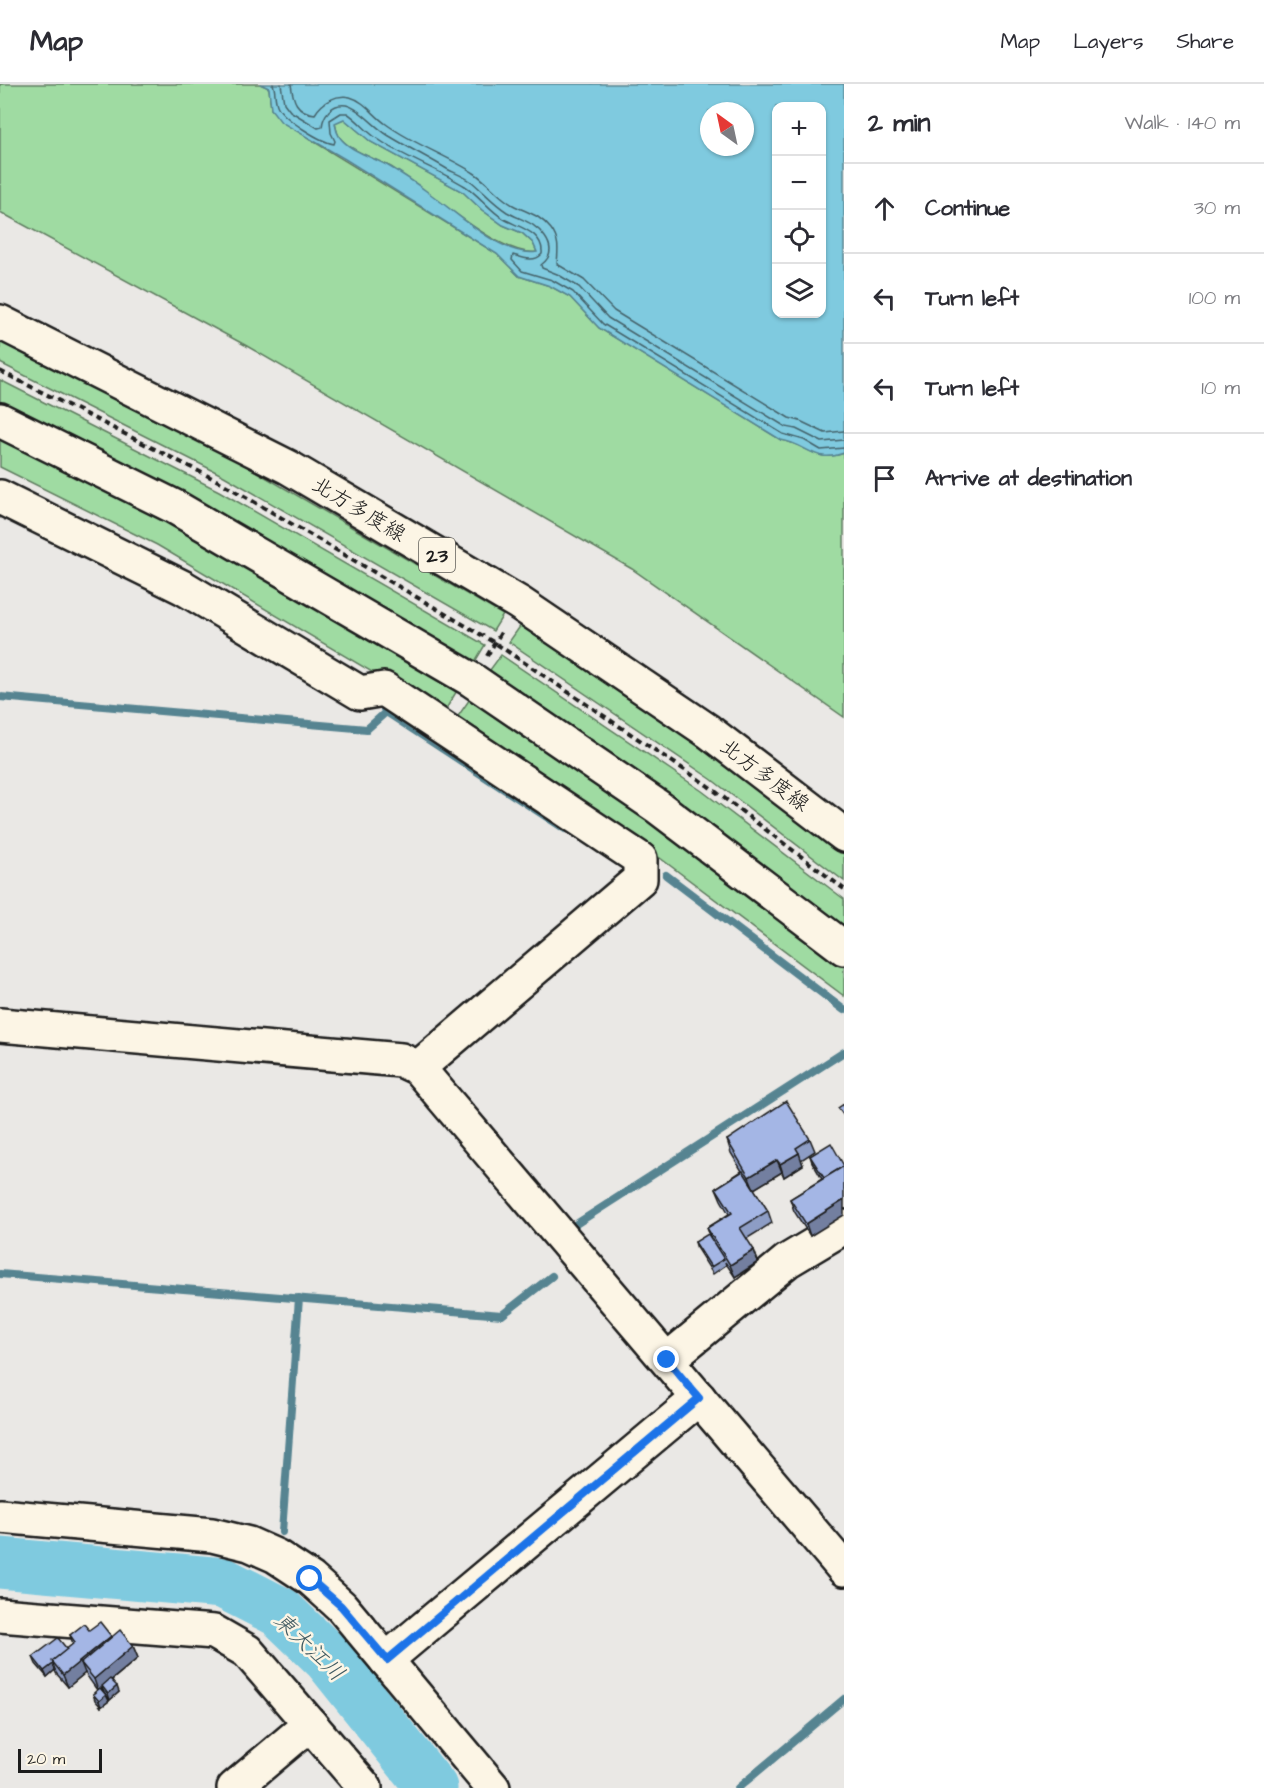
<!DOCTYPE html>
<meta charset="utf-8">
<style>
:root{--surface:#fff;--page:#f2f2f3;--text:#2b2b33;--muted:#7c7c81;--line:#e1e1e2}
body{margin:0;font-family:"Architects Daughter","Klee One",sans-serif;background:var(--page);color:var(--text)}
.controls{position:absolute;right:18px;top:18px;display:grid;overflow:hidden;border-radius:12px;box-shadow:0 2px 4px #0004}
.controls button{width:54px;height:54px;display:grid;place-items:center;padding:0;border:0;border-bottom:2px solid var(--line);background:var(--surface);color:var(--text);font:30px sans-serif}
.compass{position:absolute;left:700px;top:18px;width:54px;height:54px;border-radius:50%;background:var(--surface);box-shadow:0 2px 4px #0004;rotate:327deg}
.scale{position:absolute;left:18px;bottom:15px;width:84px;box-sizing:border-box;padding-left:6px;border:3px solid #1c1c1c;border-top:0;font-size:16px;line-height:21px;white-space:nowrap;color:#1c1c1c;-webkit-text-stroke:4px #fcf5e5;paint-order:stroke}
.stop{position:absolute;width:18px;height:18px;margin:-14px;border:4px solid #1a73e8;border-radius:50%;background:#fff}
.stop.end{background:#1a73e8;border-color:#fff;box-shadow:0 2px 6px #0008}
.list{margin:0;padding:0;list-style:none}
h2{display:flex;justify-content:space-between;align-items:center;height:78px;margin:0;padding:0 24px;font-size:26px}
h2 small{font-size:20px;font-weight:400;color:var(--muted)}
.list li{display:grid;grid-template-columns:39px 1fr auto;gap:18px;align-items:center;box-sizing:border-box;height:90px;padding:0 24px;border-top:2px solid var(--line)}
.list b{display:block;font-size:22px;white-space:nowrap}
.list em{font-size:20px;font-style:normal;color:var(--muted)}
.icon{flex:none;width:33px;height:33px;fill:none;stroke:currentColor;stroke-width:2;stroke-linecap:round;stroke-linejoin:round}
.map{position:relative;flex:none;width:844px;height:1704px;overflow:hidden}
header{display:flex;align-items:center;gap:36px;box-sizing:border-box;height:84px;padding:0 30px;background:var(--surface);border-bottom:2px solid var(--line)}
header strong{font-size:28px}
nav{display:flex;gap:33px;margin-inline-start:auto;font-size:21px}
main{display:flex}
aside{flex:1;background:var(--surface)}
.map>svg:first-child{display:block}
.green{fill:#9fdba2;stroke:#5e7c5f;stroke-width:1.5}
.water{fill:#7fcadf;stroke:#578491;stroke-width:1.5;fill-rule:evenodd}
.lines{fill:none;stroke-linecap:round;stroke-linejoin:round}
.shore{stroke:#44626a;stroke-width:1.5}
.stream{stroke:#578491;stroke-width:8}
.river{stroke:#7fcadf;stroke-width:51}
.minor-casing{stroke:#1c1c1c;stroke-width:38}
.major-casing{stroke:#1c1c1c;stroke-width:38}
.path{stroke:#1c1c1c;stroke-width:4;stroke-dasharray:6 4.5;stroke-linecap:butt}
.minor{stroke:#fcf5e5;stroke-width:33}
.major{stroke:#fcf5e5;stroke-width:33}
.wall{fill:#8d9dc5;stroke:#1c1c1c;stroke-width:1.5}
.shaded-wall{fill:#737fa0;stroke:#1c1c1c;stroke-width:1.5}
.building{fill:#a4b6e5;stroke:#1c1c1c;stroke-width:1.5}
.route{stroke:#1a73e8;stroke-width:8}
.labels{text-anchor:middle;stroke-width:5;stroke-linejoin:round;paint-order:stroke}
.shield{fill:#fcf5e5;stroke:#5f5d58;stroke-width:1.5}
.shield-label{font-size:20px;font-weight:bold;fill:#1c1c1c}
.street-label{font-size:21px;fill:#1c1c1c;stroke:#fcf5e5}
.water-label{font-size:22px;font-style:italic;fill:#3f5960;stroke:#fcf5e5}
</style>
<header>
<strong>Map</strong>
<nav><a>Map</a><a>Layers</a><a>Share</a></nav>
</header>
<main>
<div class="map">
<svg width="844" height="1704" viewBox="0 0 844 1704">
<rect width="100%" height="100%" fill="#eae8e5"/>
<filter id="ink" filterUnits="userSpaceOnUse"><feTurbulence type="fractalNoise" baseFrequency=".0167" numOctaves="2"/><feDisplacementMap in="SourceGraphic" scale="12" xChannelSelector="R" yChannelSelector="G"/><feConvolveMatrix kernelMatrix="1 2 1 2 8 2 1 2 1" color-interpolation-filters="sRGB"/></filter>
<g filter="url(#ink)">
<g class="green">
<path d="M0,0H260L269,4L271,25L311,56L497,170L519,192L550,202L570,213L599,244L781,356C807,360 816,380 844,369V633L632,485L245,261L0,128Z"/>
<path d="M344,35L371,58L463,108L482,126L503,141L522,149L533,159L537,168C499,174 425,102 389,82C374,74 353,68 341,55C337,51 336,45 335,38Z"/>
<path d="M0,257L229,372L503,531L493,547L224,392L0,279Z"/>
<path d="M0,296L219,407L485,561L470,586L0,326Z"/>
<path d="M0,346L171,432L461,600L443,630L157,461L0,383Z"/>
<path d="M521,541L717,674L844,770V797L711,695L509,558Z"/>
<path d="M501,571L702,707L844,815V853L484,594Z"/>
<path d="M474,609L844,875V912L628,750L454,638Z"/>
</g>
<path class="water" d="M260,0H844V369C815,380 807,360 781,356L599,244L570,213L550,202L519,192L497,170L345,75L281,38L271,25L269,4ZM776,22H822V230H776ZM709,27H745V63H709ZM344,35L371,58L463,108L482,126L503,141L522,149L533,159L537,168C503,174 456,128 429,109C417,100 404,91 390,83C375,74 354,69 342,56C337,51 336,45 335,39Z"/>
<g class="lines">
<g class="shore">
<path d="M273,0C276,7 274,16 278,23C284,35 321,58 334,60L335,57L331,49L330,36L341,29H347C358,36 365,46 375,53C402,73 436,84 465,102C479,111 489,126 504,135C518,143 544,148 542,170C534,179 523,174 513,171L512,176L522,187L552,196L573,208L603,240L783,350L804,356L821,366L844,364"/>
<path d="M281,0L284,19L290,27L318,44L322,43C323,31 332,19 346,21C360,24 377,46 391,53C409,64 429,74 447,85C455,89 465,93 472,98C484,108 493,119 507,128C521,136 535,138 545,153C552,163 552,173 541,181L542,184L557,190L579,203L608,234L786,343L796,345L822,358L844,356"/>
<path d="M291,0C293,16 296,28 315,30C322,18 336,10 350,13C365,17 374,32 386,40C413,60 446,71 474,89C488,98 498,113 513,121C528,129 539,130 551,145C560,157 558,167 557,180L584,196L614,227L789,334L800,337L825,349L844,347"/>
</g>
<g class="stream">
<path d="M0,613L367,645L386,628"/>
<path d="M384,625L386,628L565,745"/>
<path d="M666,791L844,926"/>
<path d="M573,1142L844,968"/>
<path d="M0,1190L502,1231L552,1192"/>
<path d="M282,1448L299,1214"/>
<path d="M738,1704L844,1615"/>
</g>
<path class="river" d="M0,1479L223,1499L280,1528L328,1574L432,1704"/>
<g class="minor-casing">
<g id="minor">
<path d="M0,336L175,423L472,596L658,723L844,864"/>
<path d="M0,413L184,504L360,609L384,605L640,775V795L418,984"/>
<path d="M0,941L401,976L418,984L844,1485"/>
<path d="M667,1276L787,1177L844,1143"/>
<path d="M0,1432L212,1451L249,1460L276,1472L311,1495L341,1522L493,1704"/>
<path d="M0,1531L214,1548L247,1567L310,1640L234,1704"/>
<path d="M386,1576L699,1314"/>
<path d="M310,1640L365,1704"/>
</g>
</g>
<g class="major-casing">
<path id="major" d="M0,238L288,383L519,519L708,647L844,751"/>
</g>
<g class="path">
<path d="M0,287L222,399L495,559L707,701L844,805"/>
<path d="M487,572L503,545"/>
</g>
<use href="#minor" class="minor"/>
<use href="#major" class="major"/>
</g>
<g class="wall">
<path d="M810,1055L815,1067L801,1076L803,1081L784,1093L782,1088L754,1105L768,1127L772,1139L746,1155L754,1166L758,1178L735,1193L725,1178L726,1181L713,1190L697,1165L695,1158L711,1155L707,1144L729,1130L721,1116L716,1104L742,1087L731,1069L727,1056Z"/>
<path d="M810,1072L844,1081L810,1152L794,1127L790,1115L822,1095L812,1078Z"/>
<path d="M89,1546L111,1552L112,1553L133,1562L138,1574L112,1596L119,1608L110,1616L104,1608L102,1604L101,1605L106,1611L109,1617L101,1623L95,1616L93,1610L97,1606L85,1589L68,1603L56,1589L55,1586L47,1593L36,1580L33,1573L67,1565L73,1560L70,1551Z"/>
</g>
<g class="shaded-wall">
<path d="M799,1069L803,1081L784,1093L780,1080Z"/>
<path d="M777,1076L782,1088L754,1105L749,1093Z"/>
<path d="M844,1116V1131L810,1152L806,1140Z"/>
<path d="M754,1166L758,1178L735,1193L730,1181Z"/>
<path d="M111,1552L115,1564L81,1579L85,1589L68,1603L63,1591Z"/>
<path d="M133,1562L138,1574L98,1607L94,1595Z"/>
<path d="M53,1580L55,1586L47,1593L44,1587Z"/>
<path d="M117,1602L119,1608L110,1616L108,1610Z"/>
<path d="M106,1611L109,1617L101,1623L99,1617Z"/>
</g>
<g class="building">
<path d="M786,1017L810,1055L796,1064L799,1069L780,1080L777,1076L749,1093L727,1056Z"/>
<path d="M844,1020V1032L838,1024Z"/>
<path d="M831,1059L844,1082L824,1094L810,1072Z"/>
<path d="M844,1082V1116L806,1140L790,1115Z"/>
<path d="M743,1087L768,1127L740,1144L754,1166L730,1181L707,1144L732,1129L716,1104Z"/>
<path d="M708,1150L724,1175L711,1183L695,1158Z"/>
<path d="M100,1538L111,1552L63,1591L52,1577L75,1558L70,1551L84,1540L89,1546Z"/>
<path d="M120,1546L133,1562L94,1595L81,1579Z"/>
<path d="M58,1554L67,1565L52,1577L53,1580L44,1587L33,1573Z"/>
<path d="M110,1595L117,1602L108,1610L102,1602Z"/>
<path d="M100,1604L106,1611L99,1617L93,1610Z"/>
</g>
</g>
<g class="lines" filter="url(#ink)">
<path class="route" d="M310,1495L341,1522L387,1576L699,1314L667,1276"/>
</g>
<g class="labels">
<rect class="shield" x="419" y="454" width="36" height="34" rx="4.5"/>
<g class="shield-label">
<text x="437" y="478">23</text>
</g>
<g class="street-label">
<text transform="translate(359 425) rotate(31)" y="7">北方多度線</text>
<text transform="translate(765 691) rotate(37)" y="7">北方多度線</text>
</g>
<g class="water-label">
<text transform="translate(310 1562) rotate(44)" y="8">東大江川</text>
</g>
</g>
</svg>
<div class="controls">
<button>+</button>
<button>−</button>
<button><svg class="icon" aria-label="locate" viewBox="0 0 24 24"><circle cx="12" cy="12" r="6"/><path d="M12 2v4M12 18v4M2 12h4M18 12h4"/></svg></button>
<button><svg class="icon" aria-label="layers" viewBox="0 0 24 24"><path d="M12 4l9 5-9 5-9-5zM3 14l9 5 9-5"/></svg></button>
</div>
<svg class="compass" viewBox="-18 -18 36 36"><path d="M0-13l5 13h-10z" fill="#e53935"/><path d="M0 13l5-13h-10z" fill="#7c7c81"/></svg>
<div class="scale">20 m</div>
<div class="stop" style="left:310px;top:1495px"></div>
<div class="stop end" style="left:667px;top:1276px"></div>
</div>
<aside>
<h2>2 min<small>Walk · 140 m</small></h2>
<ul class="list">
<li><svg class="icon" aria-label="ahead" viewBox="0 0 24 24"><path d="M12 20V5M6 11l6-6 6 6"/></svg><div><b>Continue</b></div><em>30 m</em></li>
<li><svg class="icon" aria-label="left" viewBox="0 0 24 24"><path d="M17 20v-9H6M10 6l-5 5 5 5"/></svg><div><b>Turn left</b></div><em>100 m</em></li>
<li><svg class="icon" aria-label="left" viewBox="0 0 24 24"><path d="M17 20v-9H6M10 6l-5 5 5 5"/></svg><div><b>Turn left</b></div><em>10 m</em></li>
<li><svg class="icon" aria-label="arrive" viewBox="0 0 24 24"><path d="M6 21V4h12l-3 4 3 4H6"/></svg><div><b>Arrive at destination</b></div></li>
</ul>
</aside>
</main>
